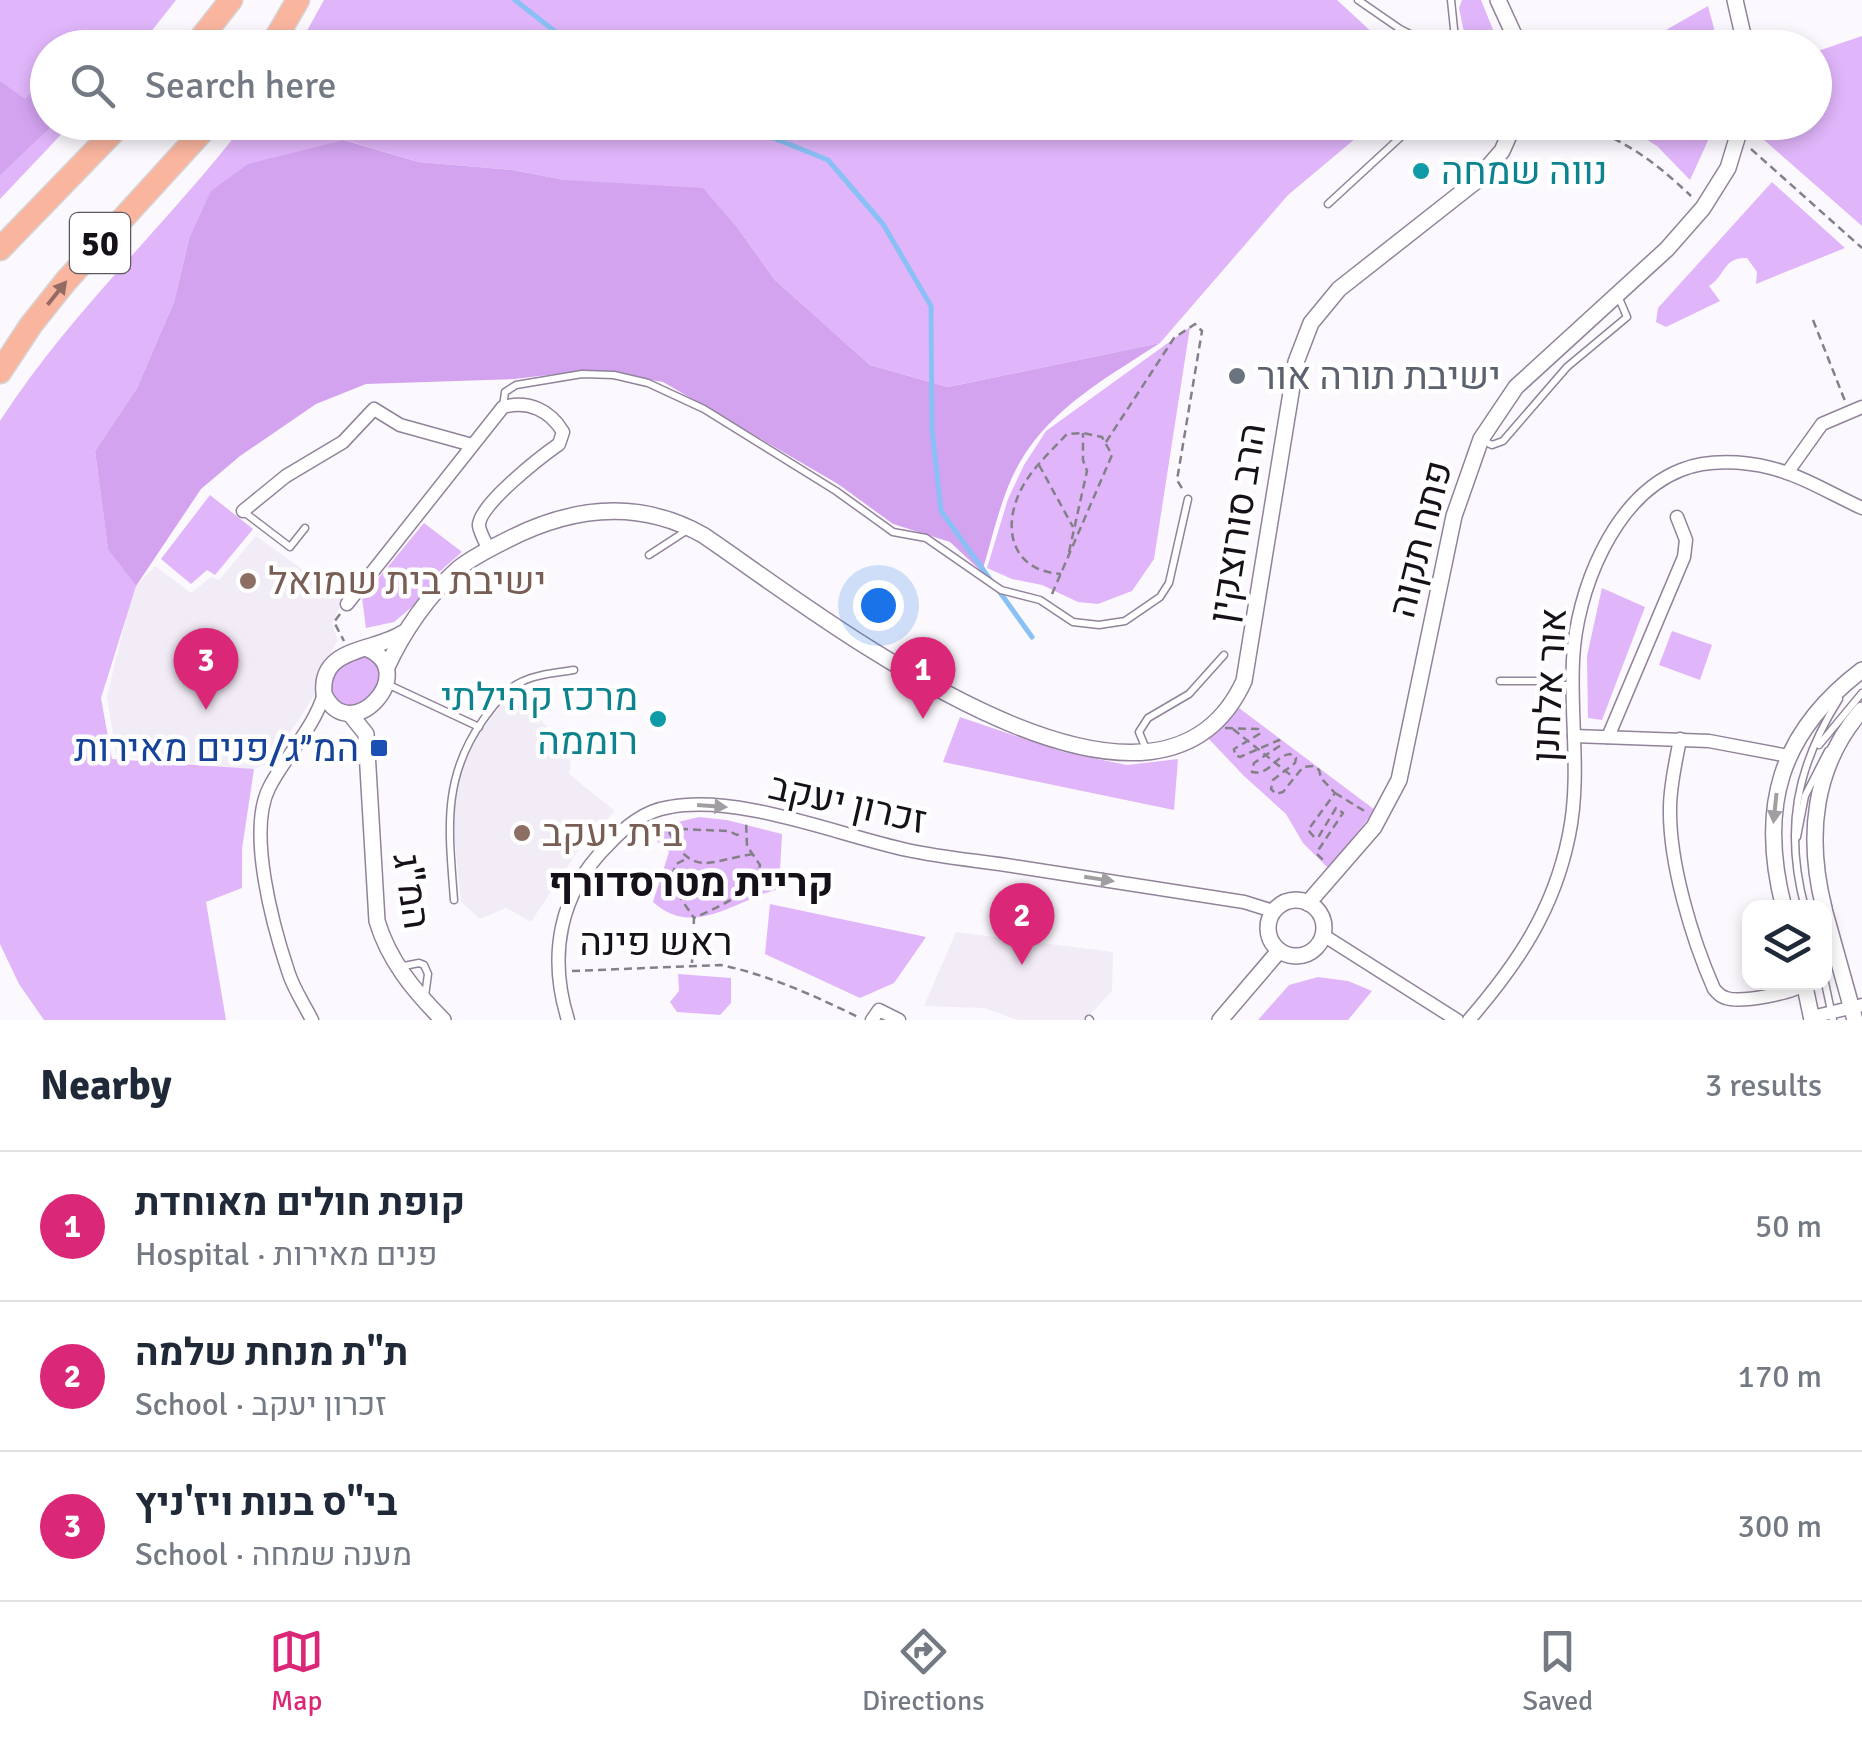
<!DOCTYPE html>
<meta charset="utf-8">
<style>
:root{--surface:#fff;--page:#f6f6f7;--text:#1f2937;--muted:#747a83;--line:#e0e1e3;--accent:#db2777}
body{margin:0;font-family:Signika,Heebo,sans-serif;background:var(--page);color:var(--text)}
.controls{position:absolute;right:30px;bottom:30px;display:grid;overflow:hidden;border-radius:20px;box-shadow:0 5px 15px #0003}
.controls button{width:90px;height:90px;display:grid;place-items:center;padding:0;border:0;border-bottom:2px solid var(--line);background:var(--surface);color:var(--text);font:50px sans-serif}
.you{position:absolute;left:878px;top:605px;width:35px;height:35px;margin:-25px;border:8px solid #fff;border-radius:50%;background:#1a73e8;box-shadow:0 0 0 15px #1a73e833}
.badge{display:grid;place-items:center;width:65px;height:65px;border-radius:50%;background:var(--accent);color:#fff;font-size:32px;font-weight:700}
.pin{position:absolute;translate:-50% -82px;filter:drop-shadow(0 2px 5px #0008)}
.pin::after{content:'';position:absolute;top:52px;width:35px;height:30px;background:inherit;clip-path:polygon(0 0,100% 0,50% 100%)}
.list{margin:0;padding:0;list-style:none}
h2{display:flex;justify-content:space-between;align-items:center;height:130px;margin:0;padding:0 40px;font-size:42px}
h2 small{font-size:32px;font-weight:400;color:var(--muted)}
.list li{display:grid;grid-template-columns:65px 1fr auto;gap:30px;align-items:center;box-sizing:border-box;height:150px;padding:0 40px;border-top:2px solid var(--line)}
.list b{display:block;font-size:38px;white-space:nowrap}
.list p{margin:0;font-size:32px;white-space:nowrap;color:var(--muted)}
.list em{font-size:32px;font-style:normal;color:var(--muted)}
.icon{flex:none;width:55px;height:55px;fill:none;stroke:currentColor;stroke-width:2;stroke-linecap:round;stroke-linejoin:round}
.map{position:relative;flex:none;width:1862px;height:1020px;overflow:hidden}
.search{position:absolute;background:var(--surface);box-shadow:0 5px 15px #0003;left:30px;right:30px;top:30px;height:110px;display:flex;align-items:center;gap:25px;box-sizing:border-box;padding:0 35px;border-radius:55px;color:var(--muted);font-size:38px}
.sheet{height:580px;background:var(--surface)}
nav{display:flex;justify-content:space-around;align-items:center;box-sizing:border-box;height:140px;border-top:2px solid var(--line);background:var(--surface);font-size:28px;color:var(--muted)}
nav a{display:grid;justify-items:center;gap:5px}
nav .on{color:var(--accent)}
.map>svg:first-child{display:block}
.built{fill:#f2ecf7}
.green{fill:#e0b5fa}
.forest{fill:#d3a3f0}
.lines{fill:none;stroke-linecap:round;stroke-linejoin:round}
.stream{stroke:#89c0f5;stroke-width:5}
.service-casing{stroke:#91839a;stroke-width:9}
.minor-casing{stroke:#91839a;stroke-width:15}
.tertiary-casing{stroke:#91839a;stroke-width:18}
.motorway-casing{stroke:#d5d4d6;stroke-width:25}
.path{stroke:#848087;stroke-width:2.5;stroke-dasharray:8 5;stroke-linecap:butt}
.service{stroke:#fff;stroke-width:6}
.minor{stroke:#fff;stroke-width:12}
.tertiary{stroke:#fff;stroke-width:15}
.motorway{stroke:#fab59f;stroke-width:22}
.oneway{fill:#936b63}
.oneway2{fill:#a29fa3}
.culture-dot{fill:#0f9aa8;stroke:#fff;stroke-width:4}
.worship-dot{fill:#6b7280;stroke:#fff;stroke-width:4}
.education-dot{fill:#8d6e63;stroke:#fff;stroke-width:4}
.transit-dot{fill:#1a4fb4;stroke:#fff;stroke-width:4}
.labels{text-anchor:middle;stroke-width:9;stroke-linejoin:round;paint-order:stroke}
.shield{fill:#fff;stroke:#5c585e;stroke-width:2.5}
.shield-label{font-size:35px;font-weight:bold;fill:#161019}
.culture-label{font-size:38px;fill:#0d838f;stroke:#fff;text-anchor:start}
.worship-label{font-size:38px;fill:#5b616d;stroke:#fff;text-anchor:start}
.street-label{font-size:38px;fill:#161019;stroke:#fff}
.education-label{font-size:38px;fill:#785e54;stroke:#fff;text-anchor:start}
.transit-label{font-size:38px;fill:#164399;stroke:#fff;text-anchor:end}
.neighbourhood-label{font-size:40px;font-weight:bold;fill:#161019;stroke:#fff}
</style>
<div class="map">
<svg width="1862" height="1020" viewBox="0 0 1862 1020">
<rect width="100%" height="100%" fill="#fcf9fe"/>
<g class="built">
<path d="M256,536L343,599L332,624L338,640L321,671L316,693L271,762L252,770L116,755L107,696L133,589L155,566L191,593L211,577L219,580Z"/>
<path d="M518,697L561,741L571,764L569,774L615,811L582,845L531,922L506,908L480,919L461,902L453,825L459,771L475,740L504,700Z"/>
<path d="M956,932L1113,952L1112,991L1085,1020H1018L984,1008L924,1006Z"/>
</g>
<g class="green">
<path d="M0,0H176L139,47L48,48V122L72,123L0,199Z"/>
<path d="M324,0H1337L1388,47H298Z"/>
<path d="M1462,0H1481L1500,47H1467L1459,8Z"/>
<path d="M1708,6L1719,47H1636Z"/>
<path d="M1862,36V226L1756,133L1757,123L1814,122L1815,52Z"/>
<path d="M245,123H1374L1288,195L1160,343L948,387L870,365L775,280L739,230L565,180L513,170L419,162L345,140L189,239L174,302L137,388L95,451L108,548L136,586L101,698L112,759L254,769L242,849V888L206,902L226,1020H44L19,984L0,944V421C70,312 167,225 245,123Z"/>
<path d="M1619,123L1716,122V123L1690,180L1657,146Z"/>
<path d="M1772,182L1845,248L1756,284L1757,272L1747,258C1723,257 1726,275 1709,286L1720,301L1666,327L1656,322L1658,308Z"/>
<path d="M1190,327L1154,559L1132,591L1098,604L1078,602L1042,585L1012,579L987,568L1008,499L1024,465L1046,431Z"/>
<path d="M210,495L253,529L215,575L207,570L191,584L161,559Z"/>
<path d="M424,523L462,552L438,573L419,601L394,622L366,628L362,598Z"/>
<path d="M1602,588L1645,607L1602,720L1588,718L1587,656Z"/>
<path d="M1672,631L1712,645L1700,680L1659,665Z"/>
<path d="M366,655L381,670C381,689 369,699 354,709L332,700L330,679L345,661Z"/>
<path d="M1239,708L1375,810L1329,869L1303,843L1286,814L1244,776L1208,738Z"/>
<path d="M960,717L1063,752L1127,765L1178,759L1174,810L943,762Z"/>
<path d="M699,817L727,820L782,834L779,889C734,900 694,939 653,902L669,852L649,834L674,823Z"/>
<path d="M770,904L926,937L894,983L860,998L765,954Z"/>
<path d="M678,974L731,978V1003L720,1015L677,1012L670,1002L679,991Z"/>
<path d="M1318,977L1348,981L1372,991L1348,1020H1258L1289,985Z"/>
</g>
<g class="forest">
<path d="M47,77L48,122L55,123L0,175V81L25,99Z"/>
<path d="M344,140L419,162L513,170L565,180L703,188L739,230L775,280L870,365L948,387L1160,343C1108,377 1052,407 1020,462C1001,495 993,536 982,572L950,542L893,524L838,484L663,382L591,370L514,379L366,384L316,404L240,456L201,489L136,586L108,549L95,451L137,388L174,302L189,239L211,191L248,164Z"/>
</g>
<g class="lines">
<g class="stream">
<path d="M515,0L576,48"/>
<path d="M734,122L828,160L883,224L931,306L932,430L941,511L992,582"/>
<path d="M999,591L1032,637"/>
</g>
<g class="service-casing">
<g id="service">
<path d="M1358,0L1400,29L1438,48"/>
<path d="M1451,0L1456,48"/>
<path d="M1328,204L1417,122"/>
<path d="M503,407L505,392L516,385L582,374L614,375L648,383L704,409L836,491L893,532L926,538L1001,590L1040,600L1073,622L1099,625L1125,621L1160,597L1169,583L1188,499"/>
<path d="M1482,440L1492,445L1503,441L1567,367L1627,317L1618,296"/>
<path d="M244,512L290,547L305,528"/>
<path d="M649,555L686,531"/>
<path d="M1500,681H1536L1573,686"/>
<path d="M387,684L479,727"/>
<path d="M1819,745L1862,693"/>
<path d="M1146,749L1139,732L1148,718L1189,694L1224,655"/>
<path d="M1797,837L1805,796L1828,751"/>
<path d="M454,900C449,832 441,779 483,720C494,705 504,690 521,682C537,674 556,673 574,670"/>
<path d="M1805,908C1784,830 1796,767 1839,699"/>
<path d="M399,967L419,963L424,965L428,974L425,996"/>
<path d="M1824,978L1833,1020"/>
<path d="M1089,1019L1090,1020"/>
</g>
</g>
<g class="minor-casing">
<g id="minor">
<path d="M1787,473L1822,424L1862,407"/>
<path d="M243,511L286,476L343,442L374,409L400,425L472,445"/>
<path d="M347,604L503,407C528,400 550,410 563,432L559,444C542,456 477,506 479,526C480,533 486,543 489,550"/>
<path d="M1574,736L1709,741L1788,756"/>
<path d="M1608,737L1684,557L1686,540L1677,517"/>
<path d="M1680,739C1676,761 1670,785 1670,808C1669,863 1692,939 1714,989C1719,994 1719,996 1726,998C1741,1003 1794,993 1804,984"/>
<path d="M1323,935L1457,1020"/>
<path d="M1812,1017L1862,1005"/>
<path d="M312,1020C304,1004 293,988 288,971C273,926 247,832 269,788C285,756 313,730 324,694"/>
<path d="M568,1020C548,956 559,894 607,846C625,827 643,811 670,807C739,794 838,835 907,850C944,858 982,861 1019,867C1094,879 1169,890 1244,902L1273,911"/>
<path d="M872,1020L879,1010L899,1020"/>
<path d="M1469,1020C1518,963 1554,910 1569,835C1581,777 1570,718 1573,660C1576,592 1613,497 1681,470C1708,459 1744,461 1771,468C1803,476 1833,495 1862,508"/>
</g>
</g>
<g class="tertiary-casing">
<g id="tertiary">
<path d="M1498,0L1520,48"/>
<path d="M1735,0L1746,48"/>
<path d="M368,649C421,672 350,749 324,694C319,646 375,652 403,633"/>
<path d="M387,667C403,632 429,594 459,568C473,557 489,549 505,541C570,507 637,498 703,535C809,606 1152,881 1244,681L1296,362L1311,323L1339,289L1475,182L1502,151L1515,122"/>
<path d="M350,714L366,734L377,921C389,961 414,991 443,1020"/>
<circle cx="1296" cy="928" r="28"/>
<path d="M1308,903L1374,827L1399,780L1454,516L1481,439L1516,387L1667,249L1703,208L1728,168L1742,122"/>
<path d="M1784,908C1758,808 1779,733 1862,670"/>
<path d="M1824,908C1806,837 1813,766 1862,710"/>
<path d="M1824,909L1855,1020"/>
<path d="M1804,982L1812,1020"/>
<path d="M1220,1020L1279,951"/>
</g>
</g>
<g class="motorway-casing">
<g id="motorway">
<path d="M193,48L231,0"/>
<path d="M270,48L298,0"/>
<path d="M0,249L123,122"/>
<path d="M0,372L31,325L66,281L211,122"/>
</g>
</g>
<g class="path">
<path d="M1578,122C1628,143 1652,159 1691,196"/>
<path d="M1751,149L1862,248"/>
<path d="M1813,320L1845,401"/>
<path d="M1106,442L1174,338L1195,324L1202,331L1177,480L1183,490"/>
<path d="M1039,465L1073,527"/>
<path d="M1069,552L1087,471L1083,460V433"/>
<path d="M1052,594L1112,455L1102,437L1083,433L1067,434C1054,448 1041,460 1030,475C1001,514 1003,570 1061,574"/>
<path d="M340,614L334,622L344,641"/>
<path d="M1225,728L1258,729L1261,733L1234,749L1235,755L1240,757L1279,740L1281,745L1254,763L1252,772C1270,776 1274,756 1290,754L1296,758L1295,763L1273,780L1271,789L1276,794L1283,792L1303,767L1314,766L1319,770L1321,778L1335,793L1308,830L1315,838L1319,836L1336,808L1343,813L1319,849L1317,854L1325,862"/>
<path d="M1233,729L1293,777"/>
<path d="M1335,793L1366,812"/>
<path d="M654,828L729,831L737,835L743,832"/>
<path d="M669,832C693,878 708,861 753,854"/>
<path d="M684,860L676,864C667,884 683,901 694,918"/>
<path d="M692,963L694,918C718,907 754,893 760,865L747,846L746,822"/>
<path d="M572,971L721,965C769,975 815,996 858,1017"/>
</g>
<use href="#service" class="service"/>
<use href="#minor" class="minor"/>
<use href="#tertiary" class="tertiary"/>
<use href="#motorway" class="motorway"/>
</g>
<defs><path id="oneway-solid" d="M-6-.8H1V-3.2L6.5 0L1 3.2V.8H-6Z" transform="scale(2.5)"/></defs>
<use class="oneway" href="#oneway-solid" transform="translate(57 293) rotate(-51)"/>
<g class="oneway2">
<use href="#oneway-solid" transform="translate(712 806) rotate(4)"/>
<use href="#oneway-solid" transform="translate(1775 808) rotate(96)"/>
<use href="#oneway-solid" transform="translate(1099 879) rotate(9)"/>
</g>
<g class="culture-dot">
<circle cx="1421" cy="171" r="10"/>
<circle cx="658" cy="719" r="10"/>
</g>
<circle class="worship-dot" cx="1237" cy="376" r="10"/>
<g class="education-dot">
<circle cx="248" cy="581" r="10"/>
<circle cx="522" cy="833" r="10"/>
</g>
<rect class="transit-dot" x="369" y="738" width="20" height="20" rx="5"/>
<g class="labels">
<rect class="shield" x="70" y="213" width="60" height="60" rx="8"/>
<g class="shield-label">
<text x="100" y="255">50</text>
</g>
<g class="culture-label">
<text x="1441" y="184">נווה שמחה</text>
<text x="638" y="710" text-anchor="end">מרכז קהילתי<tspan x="638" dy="44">רוממה</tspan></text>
</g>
<g class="worship-label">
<text x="1257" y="389">ישיבת תורה אור</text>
</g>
<g class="street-label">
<text transform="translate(1237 523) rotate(-81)" y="13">הרב סורוצקין</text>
<text transform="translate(1420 539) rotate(-76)" y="13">פתח תקוה</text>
<text transform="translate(1549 685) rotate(-87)" y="13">אור אלחנן</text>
<text transform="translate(848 803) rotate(13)" y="13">זכרון יעקב</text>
<text transform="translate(412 891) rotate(81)" y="13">המ"ג</text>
<text x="656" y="955">ראש פינה</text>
</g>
<g class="education-label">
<text x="268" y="594">ישיבת בית שמואל</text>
<text x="542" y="846">בית יעקב</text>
</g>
<g class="transit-label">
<text x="359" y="761">המ״ג/פנים מאירות</text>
</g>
<g class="neighbourhood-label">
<text x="691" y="896">קריית מטרסדורף</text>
</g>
</g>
</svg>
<div class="controls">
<button><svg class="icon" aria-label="layers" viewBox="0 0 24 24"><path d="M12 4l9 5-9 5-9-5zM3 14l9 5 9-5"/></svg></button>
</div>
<div class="you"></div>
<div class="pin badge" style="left:923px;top:719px">1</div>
<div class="pin badge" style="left:1022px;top:965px">2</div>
<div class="pin badge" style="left:206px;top:710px">3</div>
<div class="search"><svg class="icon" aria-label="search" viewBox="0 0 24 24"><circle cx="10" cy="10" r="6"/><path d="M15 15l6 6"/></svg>Search here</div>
</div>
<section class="sheet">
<h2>Nearby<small>3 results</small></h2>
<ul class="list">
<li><span class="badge">1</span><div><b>קופת חולים מאוחדת</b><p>Hospital · פנים מאירות</p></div><em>50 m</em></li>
<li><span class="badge">2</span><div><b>ת&quot;ת מנחת שלמה</b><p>School · זכרון יעקב</p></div><em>170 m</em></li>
<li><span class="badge">3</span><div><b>בי&quot;ס בנות ויז'ניץ</b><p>School · מענה שמחה</p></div><em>300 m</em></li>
</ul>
</section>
<nav>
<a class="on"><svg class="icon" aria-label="map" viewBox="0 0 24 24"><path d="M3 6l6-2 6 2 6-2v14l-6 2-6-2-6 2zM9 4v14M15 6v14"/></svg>Map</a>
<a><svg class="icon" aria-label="directions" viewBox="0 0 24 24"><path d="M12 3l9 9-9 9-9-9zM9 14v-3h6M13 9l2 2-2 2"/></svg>Directions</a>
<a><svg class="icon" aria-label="saved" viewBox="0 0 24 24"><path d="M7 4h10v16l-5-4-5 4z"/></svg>Saved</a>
</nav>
